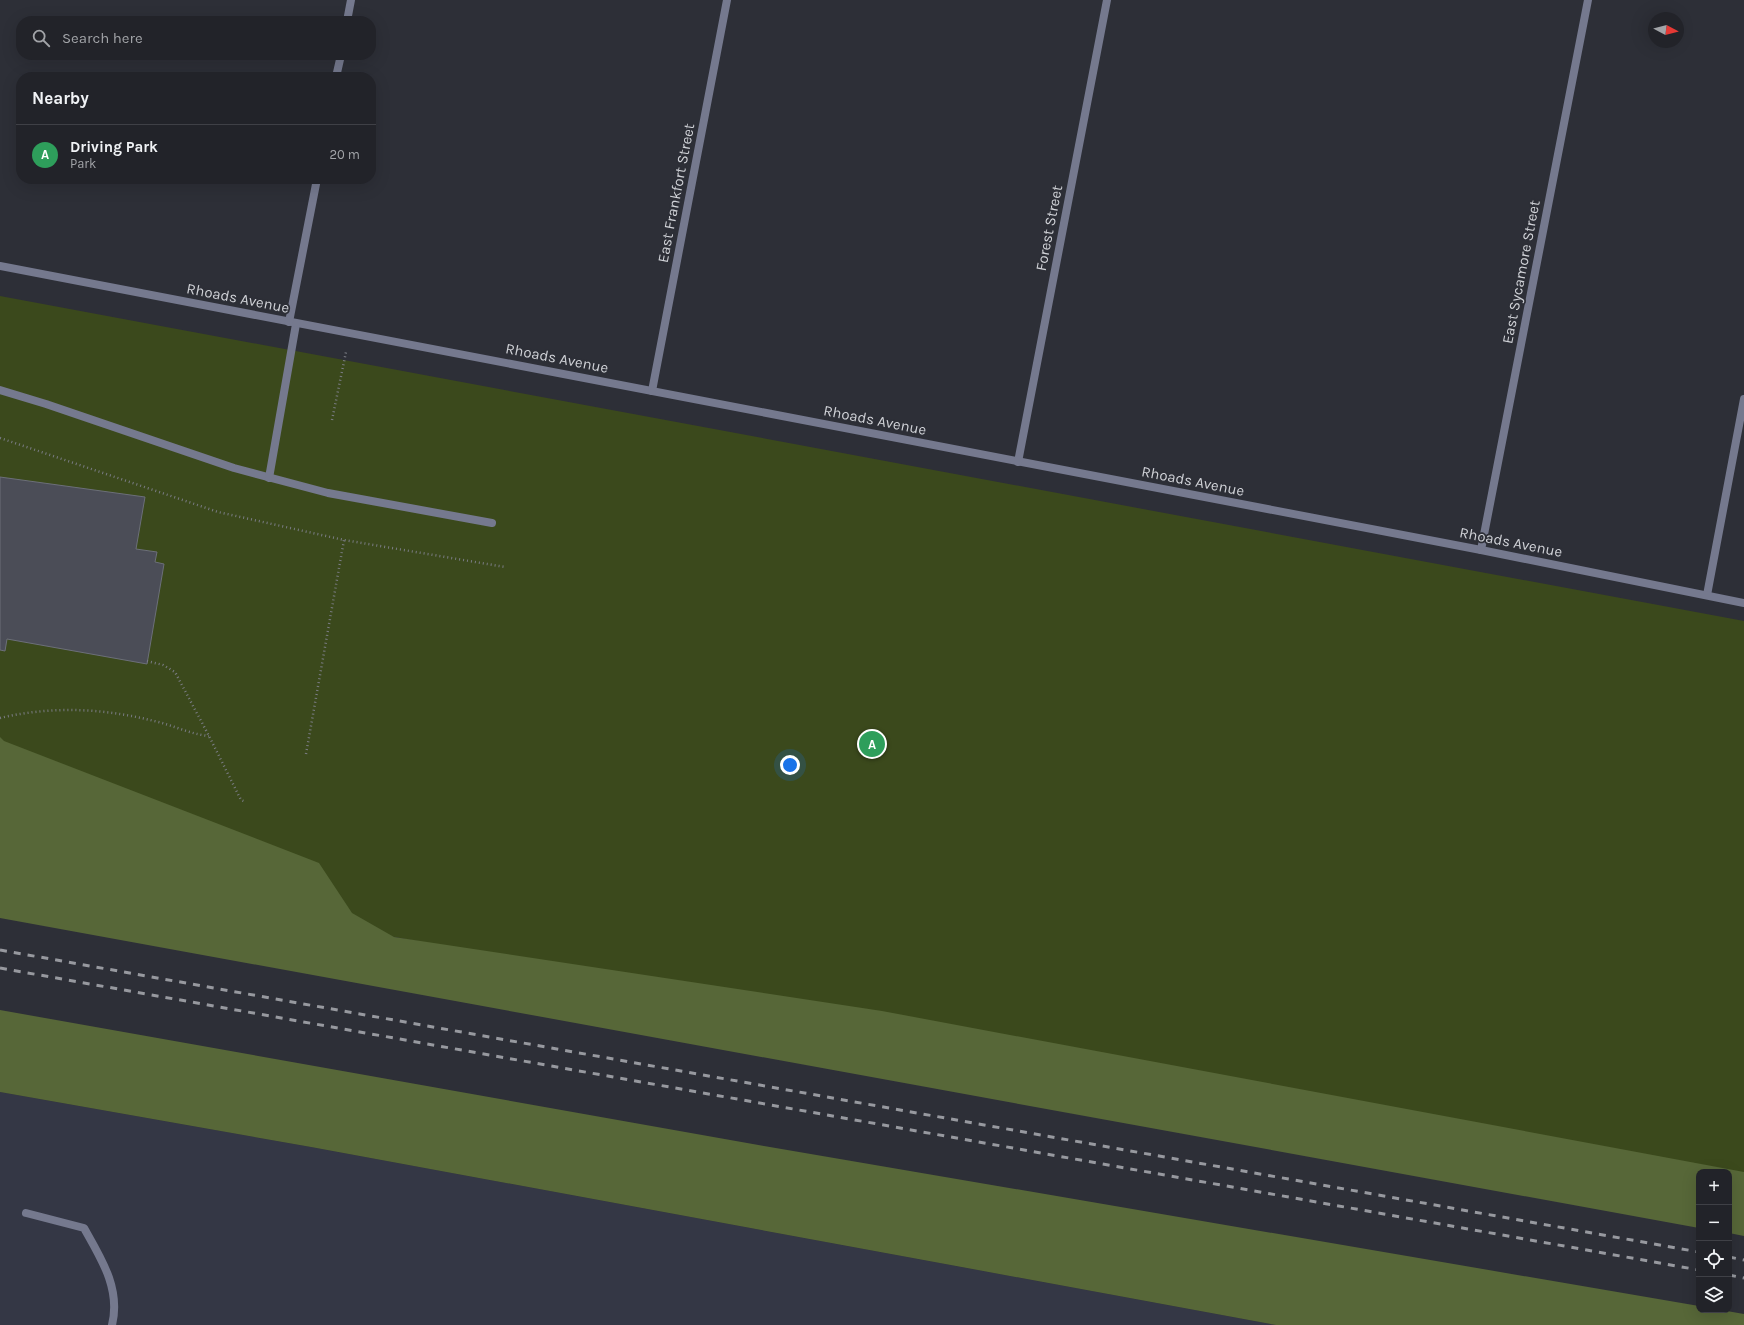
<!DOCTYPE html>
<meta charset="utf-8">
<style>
:root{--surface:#222329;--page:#2e2f35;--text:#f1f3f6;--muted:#a2a4a8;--line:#3f4046;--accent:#1a73e8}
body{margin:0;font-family:Karla,sans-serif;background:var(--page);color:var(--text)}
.controls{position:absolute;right:12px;bottom:12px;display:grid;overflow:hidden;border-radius:8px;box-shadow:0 4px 16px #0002}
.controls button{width:36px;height:36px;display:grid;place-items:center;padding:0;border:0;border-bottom:1px solid var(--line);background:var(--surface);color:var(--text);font:20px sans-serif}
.compass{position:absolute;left:1648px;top:12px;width:36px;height:36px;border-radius:50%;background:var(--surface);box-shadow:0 4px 16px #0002;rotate:97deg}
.you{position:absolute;left:790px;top:765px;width:14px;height:14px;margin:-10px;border:3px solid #fff;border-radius:50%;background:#1a73e8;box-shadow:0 0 0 6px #1a73e833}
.badge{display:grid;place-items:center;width:26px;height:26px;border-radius:50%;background:var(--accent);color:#fff;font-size:13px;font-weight:700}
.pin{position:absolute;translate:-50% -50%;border:2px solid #fff;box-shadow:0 1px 4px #0006}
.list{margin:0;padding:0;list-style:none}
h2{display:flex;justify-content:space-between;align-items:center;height:52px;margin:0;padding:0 16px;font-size:17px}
h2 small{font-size:13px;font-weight:400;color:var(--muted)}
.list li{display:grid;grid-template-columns:26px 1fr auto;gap:12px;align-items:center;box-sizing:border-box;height:60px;padding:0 16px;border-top:1px solid var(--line)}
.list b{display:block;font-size:15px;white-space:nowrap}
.list p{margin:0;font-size:13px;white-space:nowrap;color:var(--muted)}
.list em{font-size:13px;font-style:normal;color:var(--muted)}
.icon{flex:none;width:22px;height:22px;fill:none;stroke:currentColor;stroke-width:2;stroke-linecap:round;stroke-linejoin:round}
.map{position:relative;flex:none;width:1744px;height:1325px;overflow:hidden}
.search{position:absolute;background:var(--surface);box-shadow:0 4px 16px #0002;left:16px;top:16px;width:360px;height:44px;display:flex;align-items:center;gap:10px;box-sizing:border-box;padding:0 14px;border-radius:16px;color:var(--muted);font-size:15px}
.panel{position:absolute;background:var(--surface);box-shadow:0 4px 16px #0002;left:16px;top:72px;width:360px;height:112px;border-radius:16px}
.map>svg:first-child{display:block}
.built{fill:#343745}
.green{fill:#3b491c}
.forest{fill:#576738}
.building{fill:#4b4d57;stroke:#6c6f79}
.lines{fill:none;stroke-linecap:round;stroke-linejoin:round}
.path{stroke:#7a7c83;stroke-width:2.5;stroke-dasharray:1 3;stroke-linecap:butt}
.lane{stroke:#75798e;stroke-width:8}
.street{stroke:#75798e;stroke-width:8}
.rail{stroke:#97999f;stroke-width:3;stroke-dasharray:7 7;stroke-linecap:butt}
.labels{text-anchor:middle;stroke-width:3.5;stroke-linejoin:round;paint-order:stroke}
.street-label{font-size:15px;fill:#d0d2d7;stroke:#2d2f37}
</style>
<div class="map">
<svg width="1744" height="1325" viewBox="0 0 1744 1325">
<rect width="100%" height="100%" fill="#2d2f37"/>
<path class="built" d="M0,1092L311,1147L1276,1325H0Z"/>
<path class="green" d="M0,296L1744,621V1177L1729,1172H1718L0,867Z"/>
<g class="forest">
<path d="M0,737L4,741L319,863L352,913L394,937L882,1011L1744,1172V1236L1729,1233V1172H1699V1228L0,918Z"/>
<path d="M0,1010L764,1146L1699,1306V1310H1721L1744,1314V1325H1276L311,1147L0,1092Z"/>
</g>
<path class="building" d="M0,477L145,497L136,549L157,552L155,562L164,564L147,664L7,639L5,651L0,650Z"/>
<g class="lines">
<g class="path">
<path d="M332,420L346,352"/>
<path d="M0,438L218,512L344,540L505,567"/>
<path d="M147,661L163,665L175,672L209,736L241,800L246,802"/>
<path d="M0,718C51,706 103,708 154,721C173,725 189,734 209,736"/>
<path d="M306,754L344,540"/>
</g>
<g class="lane">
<path d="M0,390L46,404L234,468L328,493L492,523"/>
<path d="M269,478L296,324"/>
<path d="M1707,595L1744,399"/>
<path d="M26,1213L84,1228C101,1258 121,1289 112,1325"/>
</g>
<g class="street">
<path d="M347,21L351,0"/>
<path d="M336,77L341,55"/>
<path d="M0,266L1481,550L1744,603"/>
<path d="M289,322L317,179"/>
<path d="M652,391L727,0"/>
<path d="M1018,462L1107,0"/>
<path d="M1481,550L1588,0"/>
</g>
<g class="rail">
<path d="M0,950L1699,1252"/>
<path d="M0,968L1699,1270"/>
<path d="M1729,1257L1744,1260"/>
<path d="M1729,1275L1744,1278"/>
</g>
</g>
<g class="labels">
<g class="street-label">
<text transform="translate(676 193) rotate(-79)" y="5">East Frankfort Street</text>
<text transform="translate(1049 228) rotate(-79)" y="5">Forest Street</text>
<text transform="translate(1521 272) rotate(-79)" y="5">East Sycamore Street</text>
<text transform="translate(238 298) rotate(11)" y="5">Rhoads Avenue</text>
<text transform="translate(557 358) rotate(11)" y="5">Rhoads Avenue</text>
<text transform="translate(875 420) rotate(11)" y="5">Rhoads Avenue</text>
<text transform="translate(1193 481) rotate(11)" y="5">Rhoads Avenue</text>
<text transform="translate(1511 542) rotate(11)" y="5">Rhoads Avenue</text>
</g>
</g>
</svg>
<div class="controls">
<button>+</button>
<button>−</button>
<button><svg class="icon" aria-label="locate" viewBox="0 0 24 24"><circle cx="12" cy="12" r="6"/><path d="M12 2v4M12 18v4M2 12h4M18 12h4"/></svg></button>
<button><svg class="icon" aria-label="layers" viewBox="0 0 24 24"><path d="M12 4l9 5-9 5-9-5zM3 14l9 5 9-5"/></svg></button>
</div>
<svg class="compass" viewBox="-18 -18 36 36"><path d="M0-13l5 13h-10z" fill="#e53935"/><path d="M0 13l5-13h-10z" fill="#a2a4a8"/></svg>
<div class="you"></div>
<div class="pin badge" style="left:872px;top:744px;background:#2e9e5b">A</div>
<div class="search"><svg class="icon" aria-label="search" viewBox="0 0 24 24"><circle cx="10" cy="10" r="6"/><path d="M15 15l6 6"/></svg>Search here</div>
<section class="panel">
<h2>Nearby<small></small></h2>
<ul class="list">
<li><span class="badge" style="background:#2e9e5b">A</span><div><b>Driving Park</b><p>Park</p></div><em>20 m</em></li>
</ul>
</section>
</div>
